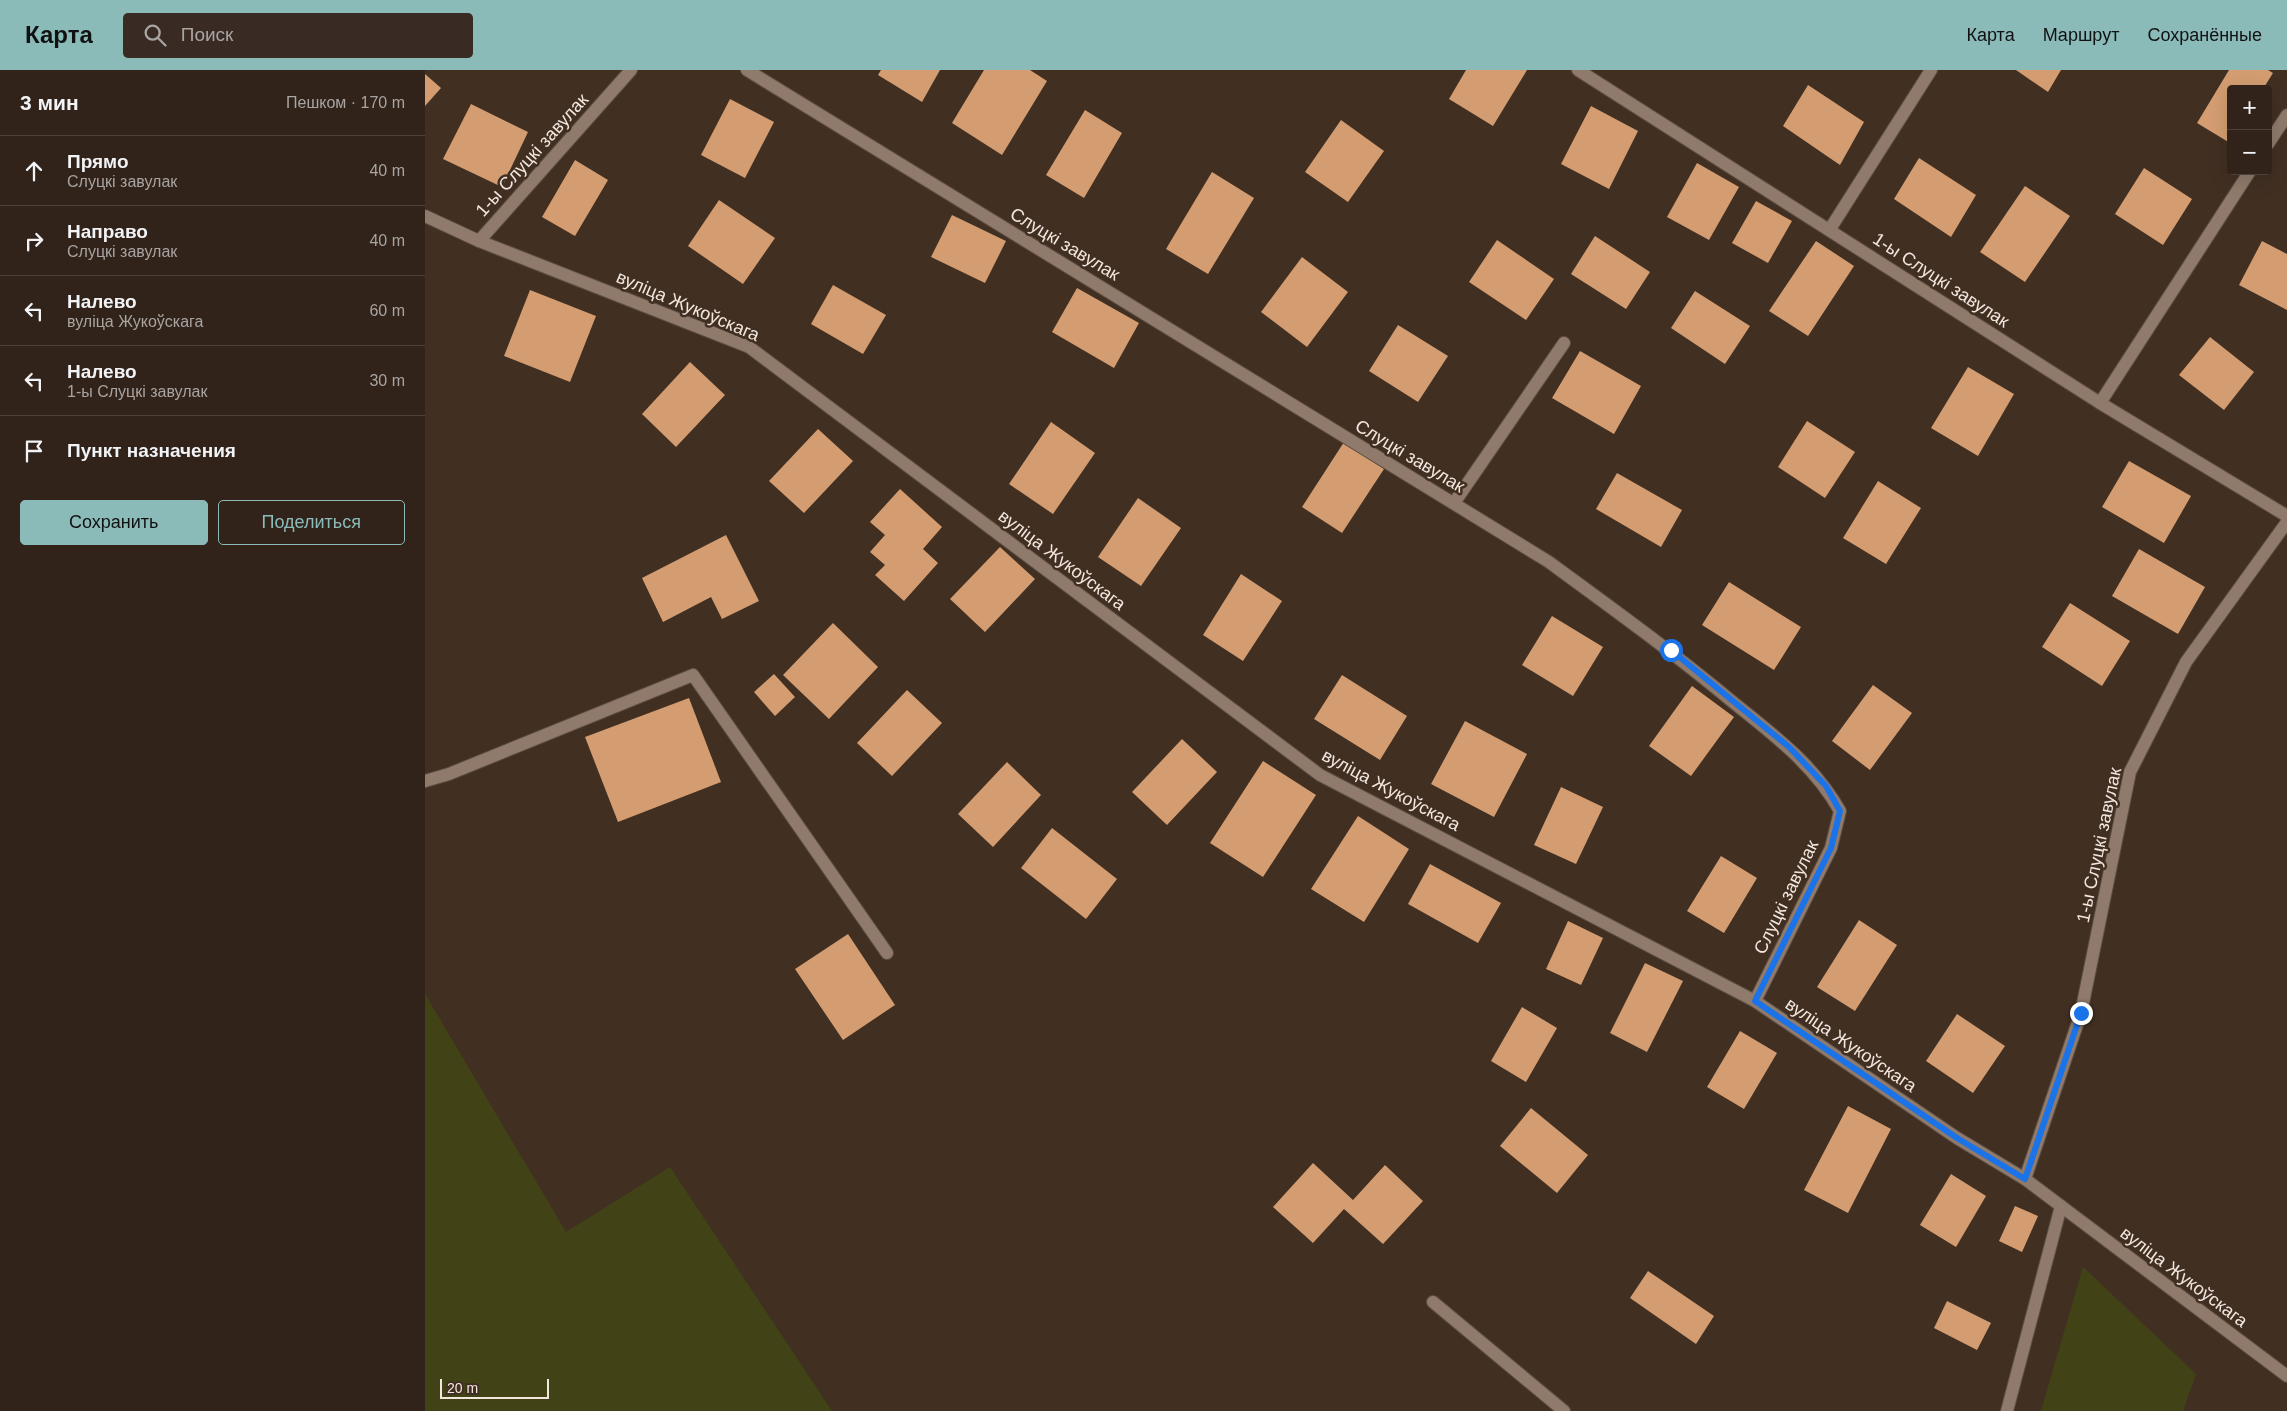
<!DOCTYPE html>
<html lang="ru">
<meta charset="utf-8">
<style>
:root{--surface:#31231a;--page:#392b23;--text:#f1f3f6;--muted:#a8a4a2;--line:#4c4039;--accent:#8bbbb9}
body{margin:0;font-family:Arial,sans-serif;background:var(--page);color:var(--text)}
.controls{position:absolute;right:15px;top:15px;display:grid;overflow:hidden;border-radius:5px;box-shadow:0 5px 20px #0002}
.controls button{width:45px;height:45px;display:grid;place-items:center;padding:0;border:0;border-bottom:1px solid var(--line);background:var(--surface);color:var(--text);font:25px sans-serif}
.scale{position:absolute;left:15px;bottom:12px;width:109px;box-sizing:border-box;padding-left:5px;border:2px solid #f2e6de;border-top:0;font-size:14px;line-height:18px;white-space:nowrap;color:#f2e6de;-webkit-text-stroke:4px #412f22;paint-order:stroke}
.stop{position:absolute;width:15px;height:15px;margin:-11px;border:4px solid #1a73e8;border-radius:50%;background:#fff}
.stop.end{background:#1a73e8;border-color:#fff;box-shadow:0 1px 5px #0008}
.list{margin:0;padding:0;list-style:none}
h2{display:flex;justify-content:space-between;align-items:center;height:65px;margin:0;padding:0 20px;font-size:21px}
h2 small{font-size:16px;font-weight:400;color:var(--muted)}
.list li{display:grid;grid-template-columns:32px 1fr auto;gap:15px;align-items:center;box-sizing:border-box;height:70px;padding:0 20px;border-top:1px solid var(--line)}
.list b{display:block;font-size:19px;white-space:nowrap}
.list p{margin:0;font-size:16px;white-space:nowrap;color:var(--muted)}
.list em{font-size:16px;font-style:normal;color:var(--muted)}
.actions{display:flex;gap:10px;padding:15px 20px}
.actions a{flex:1;padding:11px 0;border:1px solid var(--accent);border-radius:5px;text-align:center;font-size:18px;color:var(--accent)}
.actions .main{background:var(--accent);color:#111}
.icon{flex:none;width:28px;height:28px;fill:none;stroke:currentColor;stroke-width:2;stroke-linecap:round;stroke-linejoin:round}
.map{position:relative;flex:none;width:1862px;height:1341px;overflow:hidden}
header{display:flex;align-items:center;gap:30px;box-sizing:border-box;height:70px;padding:0 25px;background:var(--accent);color:#111}
header strong{font-size:24px}
nav{display:flex;gap:28px;margin-inline-start:auto;font-size:18px}
.search{width:350px;height:45px;background:var(--page);display:flex;align-items:center;gap:12px;box-sizing:border-box;padding:0 18px;border-radius:5px;color:var(--muted);font-size:19px}
main{display:flex}
aside{flex:1;background:var(--surface)}
.map>svg:first-child{display:block}
.green{fill:#414317}
.building{fill:#d49d71}
.lines{fill:none;stroke-linecap:round;stroke-linejoin:round}
.service-casing{stroke:#5c4d42;stroke-width:14}
.minor-casing{stroke:#5c4d42;stroke-width:14}
.service{stroke:#8f7a6b;stroke-width:12}
.minor{stroke:#8f7a6b;stroke-width:12}
.route{stroke:#1a73e8;stroke-width:6}
.labels{text-anchor:middle;stroke-width:5;stroke-linejoin:round;paint-order:stroke}
.street-label{font-size:18px;fill:#f2e6de;stroke:#412f22}
</style>
<header>
<strong>Карта</strong>
<div class="search"><svg class="icon" aria-label="search" viewBox="0 0 24 24"><circle cx="10" cy="10" r="6"/><path d="M15 15l6 6"/></svg>Поиск</div>
<nav><a>Карта</a><a>Маршрут</a><a>Сохранённые</a></nav>
</header>
<main>
<aside>
<h2>3 мин<small>Пешком · 170 m</small></h2>
<ul class="list">
<li><svg class="icon" aria-label="ahead" viewBox="0 0 24 24"><path d="M12 20V5M6 11l6-6 6 6"/></svg><div><b>Прямо</b><p>Слуцкі завулак</p></div><em>40 m</em></li>
<li><svg class="icon" aria-label="right" viewBox="0 0 24 24"><path d="M7 20v-9h11M14 6l5 5-5 5"/></svg><div><b>Направо</b><p>Слуцкі завулак</p></div><em>40 m</em></li>
<li><svg class="icon" aria-label="left" viewBox="0 0 24 24"><path d="M17 20v-9H6M10 6l-5 5 5 5"/></svg><div><b>Налево</b><p>вуліца Жукоўскага</p></div><em>60 m</em></li>
<li><svg class="icon" aria-label="left" viewBox="0 0 24 24"><path d="M17 20v-9H6M10 6l-5 5 5 5"/></svg><div><b>Налево</b><p>1-ы Слуцкі завулак</p></div><em>30 m</em></li>
<li><svg class="icon" aria-label="arrive" viewBox="0 0 24 24"><path d="M6 21V4h12l-3 4 3 4H6"/></svg><div><b>Пункт назначения</b></div></li>
</ul>
<div class="actions"><a class="main">Сохранить</a><a>Поделиться</a></div>
</aside>
<div class="map">
<svg width="1862" height="1341" viewBox="0 0 1862 1341">
<rect width="100%" height="100%" fill="#412f22"/>
<g class="green">
<path d="M0,924L141,1162L245,1097L407,1341H0Z"/>
<path d="M1658,1197L1771,1304L1758,1341H1616Z"/>
</g>
<g class="building">
<path d="M456,0H515L497,32L453,5Z"/>
<path d="M559,0H605L622,11L577,85L527,53Z"/>
<path d="M1041,0H1102L1068,56L1024,29Z"/>
<path d="M1591,0H1636L1623,22Z"/>
<path d="M1804,0H1843L1848,3L1838,19H1806L1805,73L1772,53Z"/>
<path d="M0,4L16,18L0,36Z"/>
<path d="M1383,15L1439,52L1415,95L1358,56Z"/>
<path d="M305,29L349,52L320,108L276,85Z"/>
<path d="M46,34L103,62L77,117L18,89Z"/>
<path d="M1166,36L1213,61L1184,119L1136,94Z"/>
<path d="M660,40L697,63L659,128L621,105Z"/>
<path d="M916,50L959,81L923,132L880,102Z"/>
<path d="M1494,88L1551,125L1526,167L1469,129Z"/>
<path d="M150,90L183,110L150,166L117,147Z"/>
<path d="M1272,93L1314,117L1284,170L1242,147Z"/>
<path d="M1719,98L1767,129L1738,175L1690,144Z"/>
<path d="M787,102L829,128L783,204L741,179Z"/>
<path d="M1600,116L1645,146L1600,212L1555,182Z"/>
<path d="M294,130L350,168L318,214L263,176Z"/>
<path d="M1331,131L1367,151L1343,193L1307,173Z"/>
<path d="M527,145L581,171L560,213L506,187Z"/>
<path d="M1170,166L1225,202L1201,239L1146,204Z"/>
<path d="M1072,170L1129,209L1101,250L1044,212Z"/>
<path d="M1391,171L1429,196L1383,266L1344,241Z"/>
<path d="M1837,171L1862,184V240L1814,215Z"/>
<path d="M877,187L923,222L882,277L836,242Z"/>
<path d="M408,215L461,245L438,284L386,254Z"/>
<path d="M652,218L714,253L689,298L627,262Z"/>
<path d="M105,220L171,246L145,312L79,286Z"/>
<path d="M1270,221L1325,256L1300,294L1246,258Z"/>
<path d="M973,255L1023,286L993,332L944,301Z"/>
<path d="M1785,267L1829,302L1799,340L1754,305Z"/>
<path d="M1155,281L1216,316L1189,364L1127,328Z"/>
<path d="M265,292L300,325L251,377L217,344Z"/>
<path d="M1543,297L1589,324L1553,386L1506,358Z"/>
<path d="M1382,351L1430,382L1400,428L1353,397Z"/>
<path d="M626,352L670,383L628,444L584,414Z"/>
<path d="M393,359L428,391L379,443L344,411Z"/>
<path d="M919,372L959,399L917,463L877,437Z"/>
<path d="M1704,391L1766,426L1739,473L1677,437Z"/>
<path d="M1192,403L1257,440L1236,477L1171,439Z"/>
<path d="M1453,411L1496,438L1461,494L1418,468Z"/>
<path d="M475,419L517,457L498,479L513,493L479,531L450,505L460,495L445,482L460,465L445,452Z"/>
<path d="M713,428L756,458L716,516L673,487Z"/>
<path d="M301,465L334,531L297,549L286,527L238,552L217,508Z"/>
<path d="M575,477L610,509L560,562L525,529Z"/>
<path d="M1714,479L1780,517L1753,564L1687,526Z"/>
<path d="M816,504L857,531L818,591L778,565Z"/>
<path d="M1304,512L1376,557L1349,600L1277,555Z"/>
<path d="M1645,533L1705,571L1677,616L1617,577Z"/>
<path d="M1127,546L1178,577L1148,626L1097,595Z"/>
<path d="M408,553L453,597L404,649L358,605Z"/>
<path d="M349,604L370,627L350,646L329,622Z"/>
<path d="M917,605L982,646L955,690L889,649Z"/>
<path d="M1448,615L1487,643L1445,700L1407,671Z"/>
<path d="M1267,616L1309,647L1266,706L1224,676Z"/>
<path d="M482,620L517,653L467,706L432,673Z"/>
<path d="M264,628L296,712L193,752L160,667Z"/>
<path d="M1040,651L1102,684L1069,747L1006,714Z"/>
<path d="M757,669L792,702L742,755L707,722Z"/>
<path d="M838,691L891,725L838,807L785,773Z"/>
<path d="M582,692L616,725L568,777L533,744Z"/>
<path d="M1136,717L1178,737L1151,794L1109,775Z"/>
<path d="M933,746L984,779L939,852L886,819Z"/>
<path d="M627,758L692,809L661,849L596,798Z"/>
<path d="M1296,786L1332,808L1299,863L1262,841Z"/>
<path d="M1005,794L1076,833L1053,873L983,834Z"/>
<path d="M1434,850L1472,875L1430,941L1392,917Z"/>
<path d="M1143,851L1178,868L1156,915L1121,899Z"/>
<path d="M423,864L470,935L418,970L370,899Z"/>
<path d="M1220,893L1258,911L1222,982L1185,963Z"/>
<path d="M1097,937L1132,958L1101,1012L1066,991Z"/>
<path d="M1532,944L1580,976L1548,1023L1501,991Z"/>
<path d="M1315,961L1352,983L1319,1039L1282,1017Z"/>
<path d="M1423,1036L1466,1059L1423,1143L1379,1120Z"/>
<path d="M1106,1038L1163,1085L1132,1123L1075,1076Z"/>
<path d="M888,1093L928,1130L960,1095L998,1131L958,1174L919,1139L888,1173L848,1137Z"/>
<path d="M1526,1104L1561,1126L1531,1177L1495,1155Z"/>
<path d="M1590,1136L1613,1146L1597,1182L1574,1171Z"/>
<path d="M1223,1201L1289,1246L1271,1274L1205,1228Z"/>
<path d="M1522,1231L1566,1253L1552,1280L1509,1258Z"/>
</g>
<g class="lines">
<g class="service-casing">
<g id="service">
<path d="M1843,74L1862,45"/>
<path d="M1405,159L1506,0"/>
<path d="M1675,333L1825,101"/>
<path d="M1029,433L1139,273"/>
</g>
</g>
<g class="minor-casing">
<g id="minor">
<path d="M322,0L1124,492C1187,538 1249,583 1309,633C1350,666 1389,695 1415,741L1406,778L1330,931"/>
<path d="M1153,0L1675,333L1862,446"/>
<path d="M0,146L54,171L324,277L895,705L1330,931L1532,1068L1600,1109L1862,1306"/>
<path d="M54,171L206,0"/>
<path d="M0,711L24,704L268,605L462,883"/>
<path d="M1600,1109L1656,943L1705,702L1761,592L1862,452"/>
<path d="M1008,1232L1139,1341"/>
<path d="M1582,1341L1636,1136"/>
</g>
</g>
<use href="#service" class="service"/>
<use href="#minor" class="minor"/>
</g>
<g class="lines">
<path class="route" d="M1246,580L1364,677L1401,716L1415,741L1406,778L1330,931L1532,1068L1600,1109L1656,943"/>
</g>
<g class="labels">
<g class="street-label">
<text transform="translate(107 85) rotate(-48)" y="6">1-ы Слуцкі завулак</text>
<text transform="translate(640 174) rotate(31)" y="6">Слуцкі завулак</text>
<text transform="translate(1516 210) rotate(33)" y="6">1-ы Слуцкі завулак</text>
<text transform="translate(263 236) rotate(23)" y="6">вуліца Жукоўскага</text>
<text transform="translate(985 386) rotate(31)" y="6">Слуцкі завулак</text>
<text transform="translate(637 490) rotate(37)" y="6">вуліца Жукоўскага</text>
<text transform="translate(966 720) rotate(28)" y="6">вуліца Жукоўскага</text>
<text transform="translate(1674 775) rotate(-78)" y="6">1-ы Слуцкі завулак</text>
<text transform="translate(1361 827) rotate(-64)" y="6">Слуцкі завулак</text>
<text transform="translate(1426 975) rotate(34)" y="6">вуліца Жукоўскага</text>
<text transform="translate(1759 1207) rotate(37)" y="6">вуліца Жукоўскага</text>
</g>
</g>
</svg>
<div class="controls">
<button>+</button>
<button>−</button>
</div>
<div class="scale">20 m</div>
<div class="stop" style="left:1246px;top:580px"></div>
<div class="stop end" style="left:1656px;top:943px"></div>
</div>
</main>
